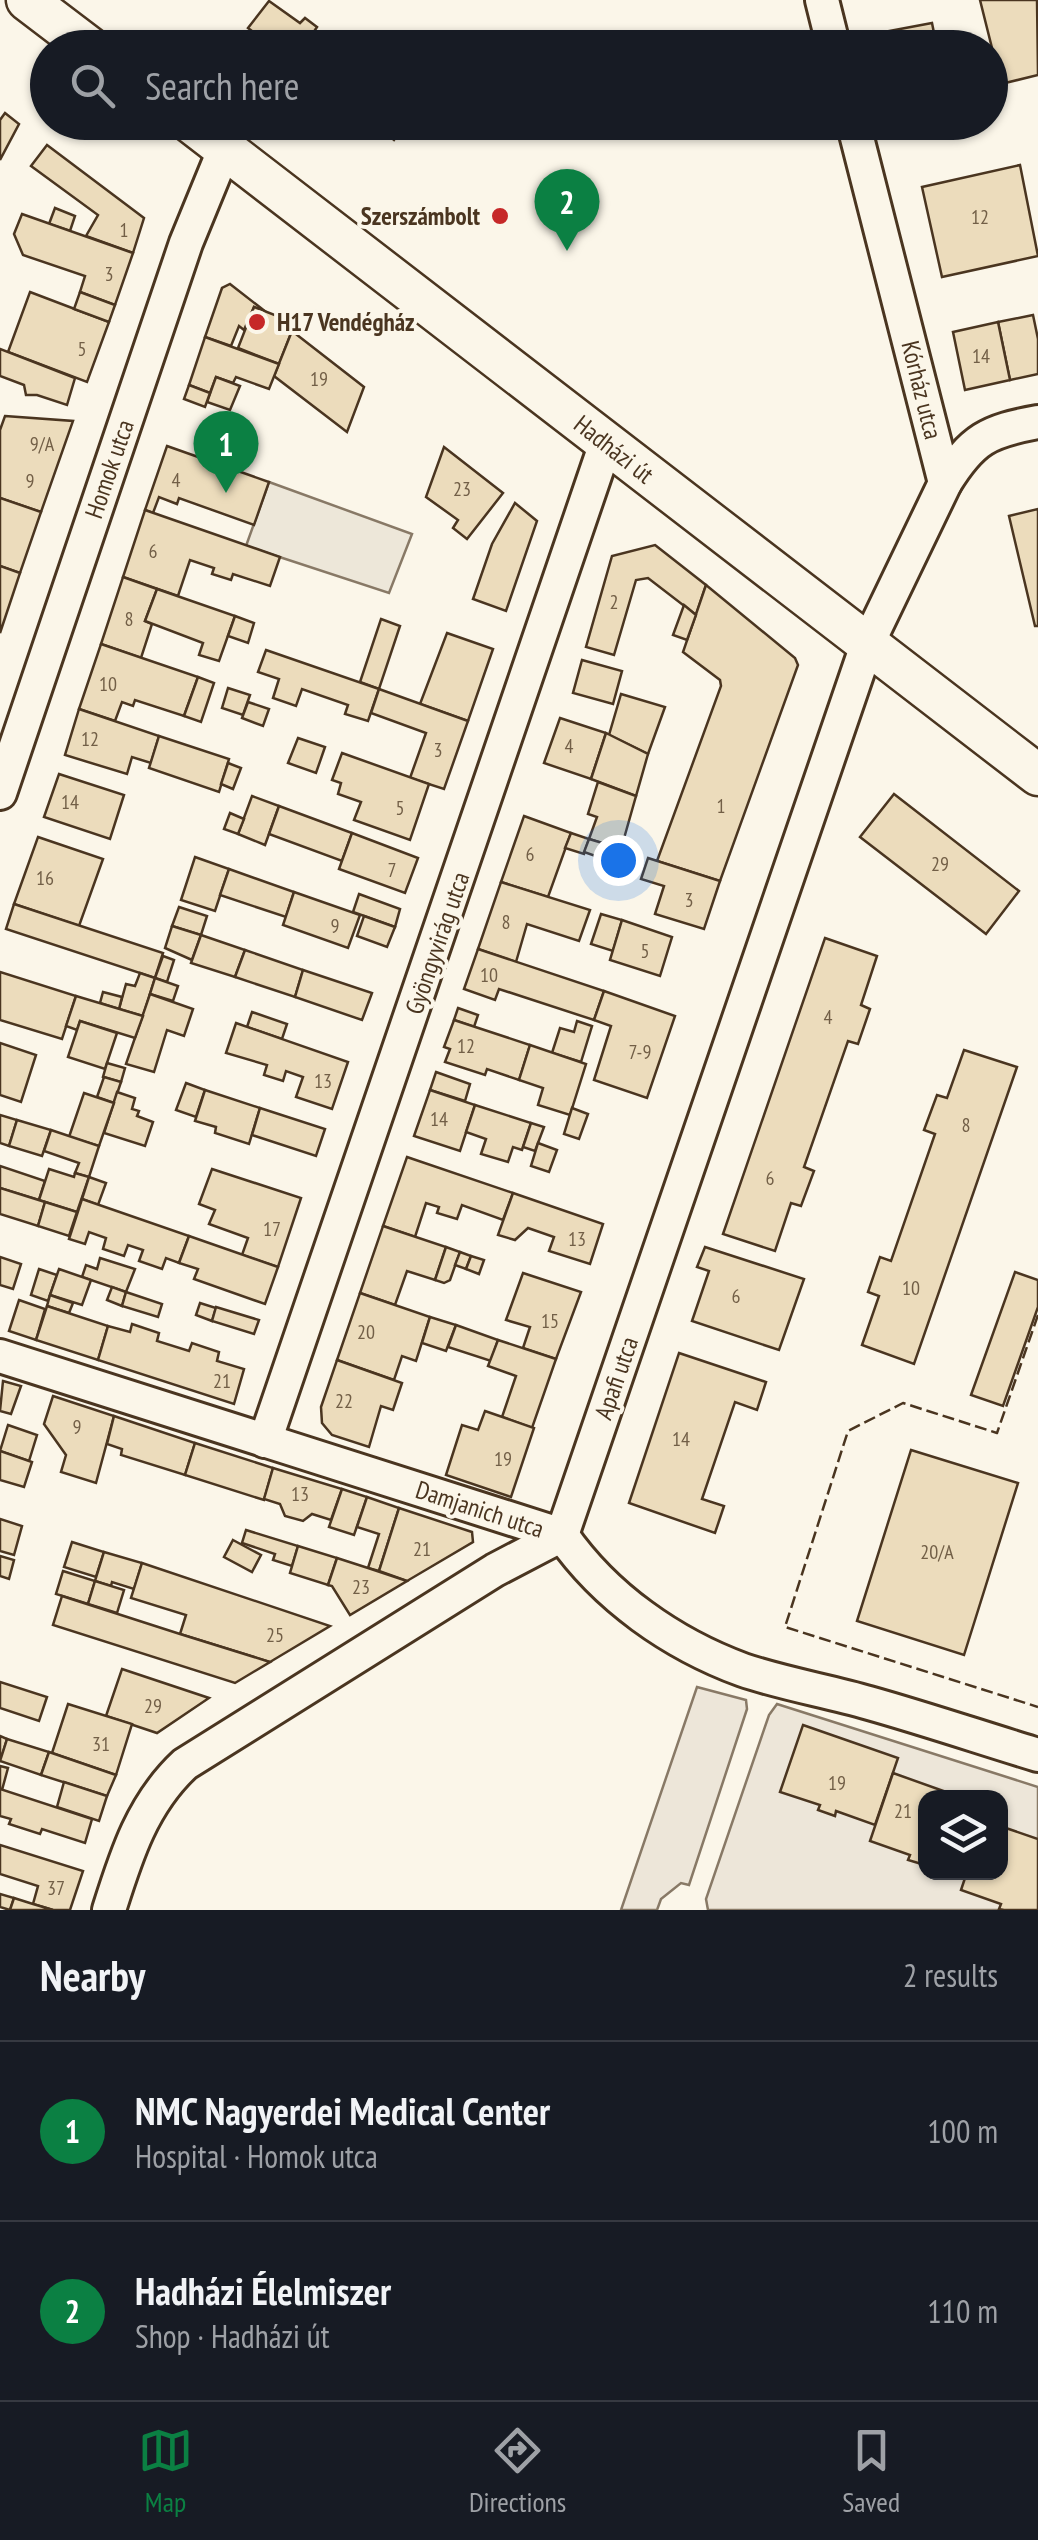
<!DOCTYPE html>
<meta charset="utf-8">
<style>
:root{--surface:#171b24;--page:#20242c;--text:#f1f3f6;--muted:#9ea1a6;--line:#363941;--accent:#0b8043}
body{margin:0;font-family:"PT Sans Narrow",sans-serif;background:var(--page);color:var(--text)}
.controls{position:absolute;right:30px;bottom:30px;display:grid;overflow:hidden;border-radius:20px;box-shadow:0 2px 8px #0004}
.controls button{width:90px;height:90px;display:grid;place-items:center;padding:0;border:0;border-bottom:2px solid var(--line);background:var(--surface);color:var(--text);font:50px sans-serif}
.you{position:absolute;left:618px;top:860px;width:35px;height:35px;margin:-25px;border:8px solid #fff;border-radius:50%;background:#1a73e8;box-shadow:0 0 0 15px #1a73e833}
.badge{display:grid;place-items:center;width:65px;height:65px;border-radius:50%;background:var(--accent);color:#fff;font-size:32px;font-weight:700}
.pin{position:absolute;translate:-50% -82px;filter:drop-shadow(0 2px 5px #0008)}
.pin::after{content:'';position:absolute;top:52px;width:35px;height:30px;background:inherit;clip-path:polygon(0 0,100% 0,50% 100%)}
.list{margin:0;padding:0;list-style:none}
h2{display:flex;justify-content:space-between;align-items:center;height:130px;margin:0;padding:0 40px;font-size:42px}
h2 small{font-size:32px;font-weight:400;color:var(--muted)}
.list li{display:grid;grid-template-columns:65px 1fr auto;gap:30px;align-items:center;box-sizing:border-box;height:180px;padding:0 40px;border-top:2px solid var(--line)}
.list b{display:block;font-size:38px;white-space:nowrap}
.list p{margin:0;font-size:32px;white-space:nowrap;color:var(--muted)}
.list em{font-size:32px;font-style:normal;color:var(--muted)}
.icon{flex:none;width:55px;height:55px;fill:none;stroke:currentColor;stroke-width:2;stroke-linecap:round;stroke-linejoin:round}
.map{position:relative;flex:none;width:1038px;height:1910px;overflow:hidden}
.search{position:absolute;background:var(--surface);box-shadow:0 2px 8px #0004;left:30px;right:30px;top:30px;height:110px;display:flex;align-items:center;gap:25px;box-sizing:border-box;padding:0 35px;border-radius:55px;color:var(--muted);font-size:38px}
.sheet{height:490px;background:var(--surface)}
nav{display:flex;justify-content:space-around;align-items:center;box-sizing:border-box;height:140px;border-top:2px solid var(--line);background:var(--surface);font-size:28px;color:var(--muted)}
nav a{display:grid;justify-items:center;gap:5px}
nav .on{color:var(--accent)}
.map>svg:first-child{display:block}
.green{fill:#ede6d9;stroke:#887966;stroke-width:2.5;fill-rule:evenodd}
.parking{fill:#ede7d9;stroke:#887966;stroke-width:2.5}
.building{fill:#ecdcbc;stroke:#4a3520;stroke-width:2.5}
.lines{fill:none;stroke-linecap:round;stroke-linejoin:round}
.minor-casing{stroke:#4a3520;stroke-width:38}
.tertiary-casing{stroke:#4a3520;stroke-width:45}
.minor{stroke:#fbf6e9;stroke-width:32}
.tertiary{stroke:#fbf6e9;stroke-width:40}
.fence{stroke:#4a3520;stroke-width:2.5;stroke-dasharray:12 5;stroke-linecap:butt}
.poi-dot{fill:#c62828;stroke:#fbf6e9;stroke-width:4}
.labels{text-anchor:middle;stroke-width:8;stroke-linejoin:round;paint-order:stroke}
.number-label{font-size:20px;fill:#725f47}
.poi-label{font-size:25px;font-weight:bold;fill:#4a3520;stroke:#fbf6e9;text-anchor:end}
.street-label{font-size:25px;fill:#4a3520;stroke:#fbf6e9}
</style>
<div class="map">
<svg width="1038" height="1910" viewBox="0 0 1038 1910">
<rect width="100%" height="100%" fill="#fbf6e9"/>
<g class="green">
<path d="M697,1687L746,1700L747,1709L689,1885L681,1883L661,1899L657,1910H621Z"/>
<path d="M777,1704L1038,1787V1910H708L706,1899L769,1715ZM926,1798H1000V1872H926Z"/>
</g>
<path class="parking" d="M269,482L412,534L389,593L246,546Z"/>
<g class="building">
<path d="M980,0H1037L1038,75L1001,84Z"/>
<path d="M269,1L300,23L305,18L317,27L313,33L332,48H274L248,28Z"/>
<path d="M932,23L937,48H887L884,32Z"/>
<path d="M5,113L19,124L0,160V120Z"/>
<path d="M372,122H407L394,140Z"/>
<path d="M47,145L144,218L133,253L86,236L98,215L31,166Z"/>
<path d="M1020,165L1038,256L942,277L922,187Z"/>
<path d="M55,208L75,216L70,231L49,224Z"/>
<path d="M22,214L133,253L115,305L80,292L85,276L23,255L14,234Z"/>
<path d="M230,284L266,312L254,307L244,330L239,326L231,346L205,337L222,288Z"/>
<path d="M30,292L109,322L87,382L8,352Z"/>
<path d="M80,292L115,305L109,322L74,309Z"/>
<path d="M254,307L295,323L279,364L238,348Z"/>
<path d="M1033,315L1038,339V374L1010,380L998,322Z"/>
<path d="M998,322L1010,380L965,390L953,332Z"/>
<path d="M292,331L364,387L347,432L274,376Z"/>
<path d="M205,337L279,364L269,389L236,377L233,383L216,377L210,393L189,385Z"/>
<path d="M0,349L75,378L67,405L37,395H26L24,385L0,376Z"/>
<path d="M216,377L240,386L230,410L207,402Z"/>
<path d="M189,385L210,393L205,407L184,399Z"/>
<path d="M5,416L73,421L41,512L0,498V430Z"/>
<path d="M167,446L269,482L254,525L179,498L177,504L159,497L153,513L145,510Z"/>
<path d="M444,447L503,493L467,539L453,528L458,520L426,497Z"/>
<path d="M0,498L41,512L20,573L0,566Z"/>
<path d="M515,503L537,521L506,611L473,599L492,544Z"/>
<path d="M1038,509V626H1035L1009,516Z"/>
<path d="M145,510L280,557L270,586L233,574L231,580L212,574L214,568L190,560L178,596L123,577Z"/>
<path d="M655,545L706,585L696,615L648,578L636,580L614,655L586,647L612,556Z"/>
<path d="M0,566L20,573L0,633Z"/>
<path d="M123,577L157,589L145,621L152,624L141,658L101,644Z"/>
<path d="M706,585L795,658L798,665L720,881L657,861L721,686L720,680L683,652Z"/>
<path d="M157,589L235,616L219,661L199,655L203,643L145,621Z"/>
<path d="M684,605L696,615L687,640L673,635Z"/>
<path d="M235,616L254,623L248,643L228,636Z"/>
<path d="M381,619L400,626L379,689L360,682Z"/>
<path d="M447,633L493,649L468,721L420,704Z"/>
<path d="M101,644L198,677L184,716L135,700L133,706L122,702L115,721L79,709Z"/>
<path d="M266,650L379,689L368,721L345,714L348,705L302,689L296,706L273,698L279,679L258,672Z"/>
<path d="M582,660L622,671L613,704L573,693Z"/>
<path d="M198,677L214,683L201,722L184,716Z"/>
<path d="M228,688L250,695L243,715L222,708Z"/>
<path d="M379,689L468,721L444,789L410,778L426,733L371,713Z"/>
<path d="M621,694L665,707L648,754L609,735Z"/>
<path d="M248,702L269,709L263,726L242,718Z"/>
<path d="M79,709L159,736L151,763L132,757L127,774L65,755Z"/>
<path d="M560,718L606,733L591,779L544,763Z"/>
<path d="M606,733L648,754L636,796L591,779Z"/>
<path d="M159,736L229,759L219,792L149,768Z"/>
<path d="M298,738L325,747L316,773L288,763Z"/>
<path d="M342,753L429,784L410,840L354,820L361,802L338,794L341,783L332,780Z"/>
<path d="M228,763L241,768L233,789L221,784Z"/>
<path d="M59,774L124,795L110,839L44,817Z"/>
<path d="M598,782L636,796L621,849L589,839L597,817L588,814Z"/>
<path d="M894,794L1019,891L986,934L860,837Z"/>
<path d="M252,796L279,806L265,845L238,834Z"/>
<path d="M279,806L352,833L342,861L269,834Z"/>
<path d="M230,813L244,819L238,834L224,829Z"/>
<path d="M524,816L571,833L548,897L501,882Z"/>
<path d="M352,833L418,858L405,893L339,869Z"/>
<path d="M571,833L589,839L584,854L565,848Z"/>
<path d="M38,837L103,859L79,926L14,904Z"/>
<path d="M589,839L606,844L601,858L584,852Z"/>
<path d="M195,857L229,869L215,911L181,900Z"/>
<path d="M648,858L720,881L704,929L655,914L664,886L641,879Z"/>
<path d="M229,869L294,892L286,917L220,895Z"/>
<path d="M501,882L590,910L579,941L527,924L516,962L478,949Z"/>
<path d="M294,892L360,915L348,948L283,925Z"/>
<path d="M359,894L400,909L395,927L353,912Z"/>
<path d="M14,904L163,953L155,978L6,929Z"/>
<path d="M179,907L207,916L201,935L172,926Z"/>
<path d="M601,914L622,920L613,951L591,944Z"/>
<path d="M364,916L395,927L387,947L357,936Z"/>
<path d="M622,920L672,937L660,976L610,960Z"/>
<path d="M172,926L201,935L192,960L165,948Z"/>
<path d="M201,935L245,950L235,977L191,963Z"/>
<path d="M825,938L877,956L861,1005L870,1009L858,1044L848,1041L804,1167L814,1171L801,1206L791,1203L775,1251L723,1234Z"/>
<path d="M478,949L604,991L594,1020L499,989L495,1000L464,989Z"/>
<path d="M245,950L303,970L295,997L235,977Z"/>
<path d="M163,956L174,960L167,982L155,978Z"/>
<path d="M303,970L372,993L362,1020L295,997Z"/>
<path d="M0,972L76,996L62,1039L0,1020Z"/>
<path d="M140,973L155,978L143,1016L119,1009L126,984L135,986Z"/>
<path d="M155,978L178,986L173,1001L150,994Z"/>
<path d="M604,991L675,1016L647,1098L594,1080L611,1026L594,1020Z"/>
<path d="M103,992L122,997L119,1009L100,1003Z"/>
<path d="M150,994L193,1009L184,1036L167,1030L154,1072L126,1064Z"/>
<path d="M76,996L143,1016L135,1038L80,1021L77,1030L66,1026Z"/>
<path d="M458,1008L478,1015L474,1027L454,1020Z"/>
<path d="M252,1012L287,1024L282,1039L247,1027Z"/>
<path d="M454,1020L530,1045L519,1080L487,1069L485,1075L445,1062L450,1049L444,1047Z"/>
<path d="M80,1021L117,1033L105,1069L68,1057Z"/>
<path d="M577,1021L592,1026L581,1062L552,1053L560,1028L574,1032Z"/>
<path d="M236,1023L348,1062L332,1109L296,1097L303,1077L286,1071L283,1081L264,1075L267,1065L226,1053Z"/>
<path d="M0,1043L36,1055L21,1102L0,1095Z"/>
<path d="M530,1045L586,1064L570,1115L538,1105L543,1088L519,1080Z"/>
<path d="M964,1050L1017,1067L914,1364L862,1345L879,1296L868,1292L880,1257L891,1261L935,1134L924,1130L937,1095L947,1098Z"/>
<path d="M107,1063L125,1068L121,1082L103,1077Z"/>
<path d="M436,1072L470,1084L465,1101L430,1090Z"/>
<path d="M104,1077L121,1082L114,1103L97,1097Z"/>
<path d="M186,1083L205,1090L196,1117L176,1110Z"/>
<path d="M205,1090L260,1108L249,1144L215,1133L216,1127L195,1121Z"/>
<path d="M430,1090L475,1105L460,1151L414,1136Z"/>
<path d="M117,1092L135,1098L132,1109L139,1111L137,1116L153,1122L145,1146L104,1133Z"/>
<path d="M84,1093L114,1103L99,1146L69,1137Z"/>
<path d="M475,1105L531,1123L522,1150L513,1147L508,1162L481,1154L486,1139L466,1132Z"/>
<path d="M260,1108L325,1129L316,1156L252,1135Z"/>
<path d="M572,1108L588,1114L579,1139L564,1134Z"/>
<path d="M0,1115L17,1120L9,1146L0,1143Z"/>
<path d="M17,1120L51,1130L42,1156L9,1146Z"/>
<path d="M531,1123L544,1127L535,1151L523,1147Z"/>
<path d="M51,1130L99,1146L89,1177L75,1173L79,1163L44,1151Z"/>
<path d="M538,1143L557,1150L549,1172L531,1166Z"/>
<path d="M407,1157L513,1193L503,1220L462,1205L457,1219L437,1213L439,1207L426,1203L415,1237L383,1226Z"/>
<path d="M0,1166L45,1181L39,1200L0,1188Z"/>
<path d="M49,1169L74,1177L75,1173L89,1177L77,1212L39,1200Z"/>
<path d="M212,1169L301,1198L278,1267L242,1255L248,1238L209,1224L215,1210L199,1204Z"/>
<path d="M89,1177L106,1183L98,1205L82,1199Z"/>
<path d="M0,1188L45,1202L38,1226L0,1214Z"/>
<path d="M513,1193L603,1224L590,1264L549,1251L554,1237L528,1228L515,1240L498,1235Z"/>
<path d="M82,1199L189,1236L179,1263L166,1258L162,1269L139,1261L143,1250L128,1245L124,1256L103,1249L106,1238L89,1232L85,1244L69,1239Z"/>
<path d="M45,1202L77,1212L69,1236L38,1226Z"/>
<path d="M383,1226L446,1247L435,1280L407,1271L395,1305L360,1293Z"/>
<path d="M189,1236L278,1267L265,1304L194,1279L198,1269L179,1263Z"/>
<path d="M446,1247L460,1252L450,1280L444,1283L435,1280Z"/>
<path d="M705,1247L804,1279L779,1350L692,1321L709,1271L697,1267Z"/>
<path d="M460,1252L471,1256L466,1269L455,1265Z"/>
<path d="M471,1256L484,1260L479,1274L466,1269Z"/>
<path d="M0,1257L21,1264L13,1289L0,1285Z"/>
<path d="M100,1258L135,1269L126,1292L82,1277L86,1265L97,1269Z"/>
<path d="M39,1269L57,1275L48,1301L31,1295Z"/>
<path d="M59,1269L91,1280L82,1305L50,1295Z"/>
<path d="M1015,1272L1038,1280V1307L1003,1406L971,1395Z"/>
<path d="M523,1273L581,1292L556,1359L523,1348L530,1327L506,1320Z"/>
<path d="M112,1287L126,1292L122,1306L107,1300Z"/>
<path d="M126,1292L162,1304L158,1317L122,1306Z"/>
<path d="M360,1293L430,1317L416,1361L402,1356L394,1380L337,1360Z"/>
<path d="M50,1295L73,1303L69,1313L47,1306Z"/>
<path d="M19,1300L45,1309L36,1340L9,1331Z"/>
<path d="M200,1303L216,1308L212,1321L196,1315Z"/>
<path d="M47,1306L108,1326L98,1360L36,1340Z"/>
<path d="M216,1307L259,1320L254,1334L212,1321Z"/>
<path d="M430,1317L456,1325L446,1351L422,1343Z"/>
<path d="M132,1324L159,1333L157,1341L189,1351L192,1343L219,1352L217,1361L244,1369L234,1404L98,1360L108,1326L130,1332Z"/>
<path d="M456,1325L498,1340L491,1361L448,1347Z"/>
<path d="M498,1340L556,1359L532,1428L502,1417L516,1376L488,1366Z"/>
<path d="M679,1353L766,1382L757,1410L735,1402L702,1499L724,1506L715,1533L629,1503Z"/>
<path d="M337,1360L402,1383L393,1410L381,1406L369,1447L332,1435L322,1423L321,1407Z"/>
<path d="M3,1381L21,1386L11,1414L0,1411Z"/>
<path d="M53,1396L114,1416L96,1483L61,1472L66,1455L44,1424Z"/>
<path d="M485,1411L534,1428L511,1497L446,1475L462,1425L478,1430Z"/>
<path d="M114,1416L195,1443L185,1475L121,1455L122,1449L107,1444Z"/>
<path d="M8,1425L37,1435L29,1461L0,1451Z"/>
<path d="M195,1443L273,1468L264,1500L185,1475Z"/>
<path d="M911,1450L1018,1483L964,1655L857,1621Z"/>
<path d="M0,1451L32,1462L24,1487L0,1480Z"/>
<path d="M273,1468L342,1489L331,1520L312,1514L303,1521L285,1516L280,1504L264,1499Z"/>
<path d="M342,1489L367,1497L354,1535L329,1527Z"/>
<path d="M367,1497L399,1508L379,1571L368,1568L379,1534L357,1527Z"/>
<path d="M399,1508L472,1532L473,1542L407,1581L379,1571Z"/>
<path d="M0,1519L22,1526L14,1555L0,1551Z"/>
<path d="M246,1530L298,1546L292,1566L273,1560L275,1554L242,1543Z"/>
<path d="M233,1540L261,1555L252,1572L224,1557Z"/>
<path d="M72,1542L104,1552L96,1577L64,1567Z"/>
<path d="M298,1546L337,1558L328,1585L290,1573Z"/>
<path d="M104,1552L142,1563L134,1589L112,1582L111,1586L95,1581Z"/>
<path d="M0,1556L14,1560L9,1579L0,1576Z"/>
<path d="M337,1558L368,1568L407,1581L350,1615L332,1586L328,1585Z"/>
<path d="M142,1563L330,1626L270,1662L180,1634L186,1615L131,1598Z"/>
<path d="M63,1571L95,1581L88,1604L56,1594Z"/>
<path d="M95,1581L124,1590L117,1613L88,1604Z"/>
<path d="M62,1596L180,1634L270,1662L235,1683L53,1625Z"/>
<path d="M122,1669L209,1698L157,1733L106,1716Z"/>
<path d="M0,1682L47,1697L39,1721L0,1708Z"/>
<path d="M68,1704L132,1724L116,1775L52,1753Z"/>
<path d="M803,1725L898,1758L875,1825L836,1811L835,1816L818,1810L820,1805L780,1792Z"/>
<path d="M0,1736L7,1739L0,1762Z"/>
<path d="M7,1739L49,1752L41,1775L0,1761Z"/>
<path d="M49,1752L116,1775L107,1796L41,1775Z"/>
<path d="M0,1766L8,1768L2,1790L0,1789Z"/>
<path d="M893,1773L963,1798H926L925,1865L908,1860L910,1855L870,1841Z"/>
<path d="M64,1782L107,1796L99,1821L57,1807Z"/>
<path d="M0,1789L92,1819L85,1843L42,1829L40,1834L9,1824L11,1819L0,1816Z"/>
<path d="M1000,1826L1038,1839V1910H1004L999,1909L1001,1904L961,1890L967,1872H1000Z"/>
<path d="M0,1845L83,1871L70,1910H53L33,1904L38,1886L0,1874Z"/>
<path d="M0,1894L14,1898L10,1910L0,1907Z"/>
<path d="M14,1898L33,1904L53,1910H10Z"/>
</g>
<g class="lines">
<g class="minor-casing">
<g id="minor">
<path d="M822,0L834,48"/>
<path d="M945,483C972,439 988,431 1038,422"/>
<path d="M0,793L186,243L225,148"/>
<path d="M0,1356L562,1535C605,1597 672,1644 743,1670C784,1684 828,1691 869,1703C926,1719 982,1738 1038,1755"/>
<path d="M265,1441L606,443"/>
<path d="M109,1910C126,1856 142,1804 185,1764L495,1570L562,1535L867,645L945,483L853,122"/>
</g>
</g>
<g class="tertiary-casing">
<g id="tertiary">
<path d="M27,0L90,48"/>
<path d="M190,122L1038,775"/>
</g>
</g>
<use href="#minor" class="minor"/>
<use href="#tertiary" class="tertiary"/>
<path class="fence" d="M1038,1315L997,1433L903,1403L848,1431L785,1627L1038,1707"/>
</g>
<g class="poi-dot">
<circle cx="500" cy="216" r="10"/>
<circle cx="257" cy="322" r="10"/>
</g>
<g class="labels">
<g class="number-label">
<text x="980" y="224">12</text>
<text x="124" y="237">1</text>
<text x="109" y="281">3</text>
<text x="82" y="356">5</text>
<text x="981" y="363">14</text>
<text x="319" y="386">19</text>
<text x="42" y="451">9/A</text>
<text x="176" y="487">4</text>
<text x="30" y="488">9</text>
<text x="462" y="496">23</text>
<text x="153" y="558">6</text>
<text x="614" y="609">2</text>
<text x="129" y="626">8</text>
<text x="108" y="691">10</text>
<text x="90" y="746">12</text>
<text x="569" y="753">4</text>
<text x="438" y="757">3</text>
<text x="70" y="809">14</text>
<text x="721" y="813">1</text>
<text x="400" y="815">5</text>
<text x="530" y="861">6</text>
<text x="940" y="871">29</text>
<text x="392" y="877">7</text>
<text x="45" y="885">16</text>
<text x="689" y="907">3</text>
<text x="506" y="929">8</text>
<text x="335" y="933">9</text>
<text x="645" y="958">5</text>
<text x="489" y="982">10</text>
<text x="828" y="1024">4</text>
<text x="466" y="1053">12</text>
<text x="640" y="1059">7-9</text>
<text x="323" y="1088">13</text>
<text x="439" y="1126">14</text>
<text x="966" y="1132">8</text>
<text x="770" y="1185">6</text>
<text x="272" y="1236">17</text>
<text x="577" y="1246">13</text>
<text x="911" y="1295">10</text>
<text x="736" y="1303">6</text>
<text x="550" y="1328">15</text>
<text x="366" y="1339">20</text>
<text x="222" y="1388">21</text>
<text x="344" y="1408">22</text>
<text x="77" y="1434">9</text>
<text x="681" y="1446">14</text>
<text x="503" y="1466">19</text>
<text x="300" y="1501">13</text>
<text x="422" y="1556">21</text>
<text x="937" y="1559">20/A</text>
<text x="361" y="1594">23</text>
<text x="275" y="1642">25</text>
<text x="153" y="1713">29</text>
<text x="101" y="1751">31</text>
<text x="837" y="1790">19</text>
<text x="903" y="1818">21</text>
<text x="56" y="1895">37</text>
</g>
<g class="poi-label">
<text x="480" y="225">Szerszámbolt</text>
<text x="277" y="331" text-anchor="start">H17 Vendégház</text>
</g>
<g class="street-label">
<text transform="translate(922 390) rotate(76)" y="9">Kórház utca</text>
<text transform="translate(614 449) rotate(38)" y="9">Hadházi út</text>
<text transform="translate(109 469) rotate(-71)" y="9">Homok utca</text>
<text transform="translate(437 943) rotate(-71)" y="9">Gyöngyvirág utca</text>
<text transform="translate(616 1378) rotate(-71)" y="9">Apafi utca</text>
<text transform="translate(480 1509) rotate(18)" y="9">Damjanich utca</text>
</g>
</g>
</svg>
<div class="controls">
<button><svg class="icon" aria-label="layers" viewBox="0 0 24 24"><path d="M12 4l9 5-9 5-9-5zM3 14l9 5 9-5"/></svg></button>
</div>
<div class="you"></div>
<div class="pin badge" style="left:226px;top:493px">1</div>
<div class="pin badge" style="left:567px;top:251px">2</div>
<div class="search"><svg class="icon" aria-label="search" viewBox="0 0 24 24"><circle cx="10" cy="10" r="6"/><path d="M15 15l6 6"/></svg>Search here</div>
</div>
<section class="sheet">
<h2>Nearby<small>2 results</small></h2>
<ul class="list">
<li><span class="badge">1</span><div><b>NMC Nagyerdei Medical Center</b><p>Hospital · Homok utca</p></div><em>100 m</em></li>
<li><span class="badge">2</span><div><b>Hadházi Élelmiszer</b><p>Shop · Hadházi út</p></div><em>110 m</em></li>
</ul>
</section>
<nav>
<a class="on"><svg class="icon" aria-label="map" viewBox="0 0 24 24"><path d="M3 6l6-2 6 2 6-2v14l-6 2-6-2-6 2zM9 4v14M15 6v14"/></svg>Map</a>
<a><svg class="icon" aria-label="directions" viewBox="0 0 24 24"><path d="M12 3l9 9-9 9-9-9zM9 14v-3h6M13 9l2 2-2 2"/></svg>Directions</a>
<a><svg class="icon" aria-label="saved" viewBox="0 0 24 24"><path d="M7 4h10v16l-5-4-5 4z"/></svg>Saved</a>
</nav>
